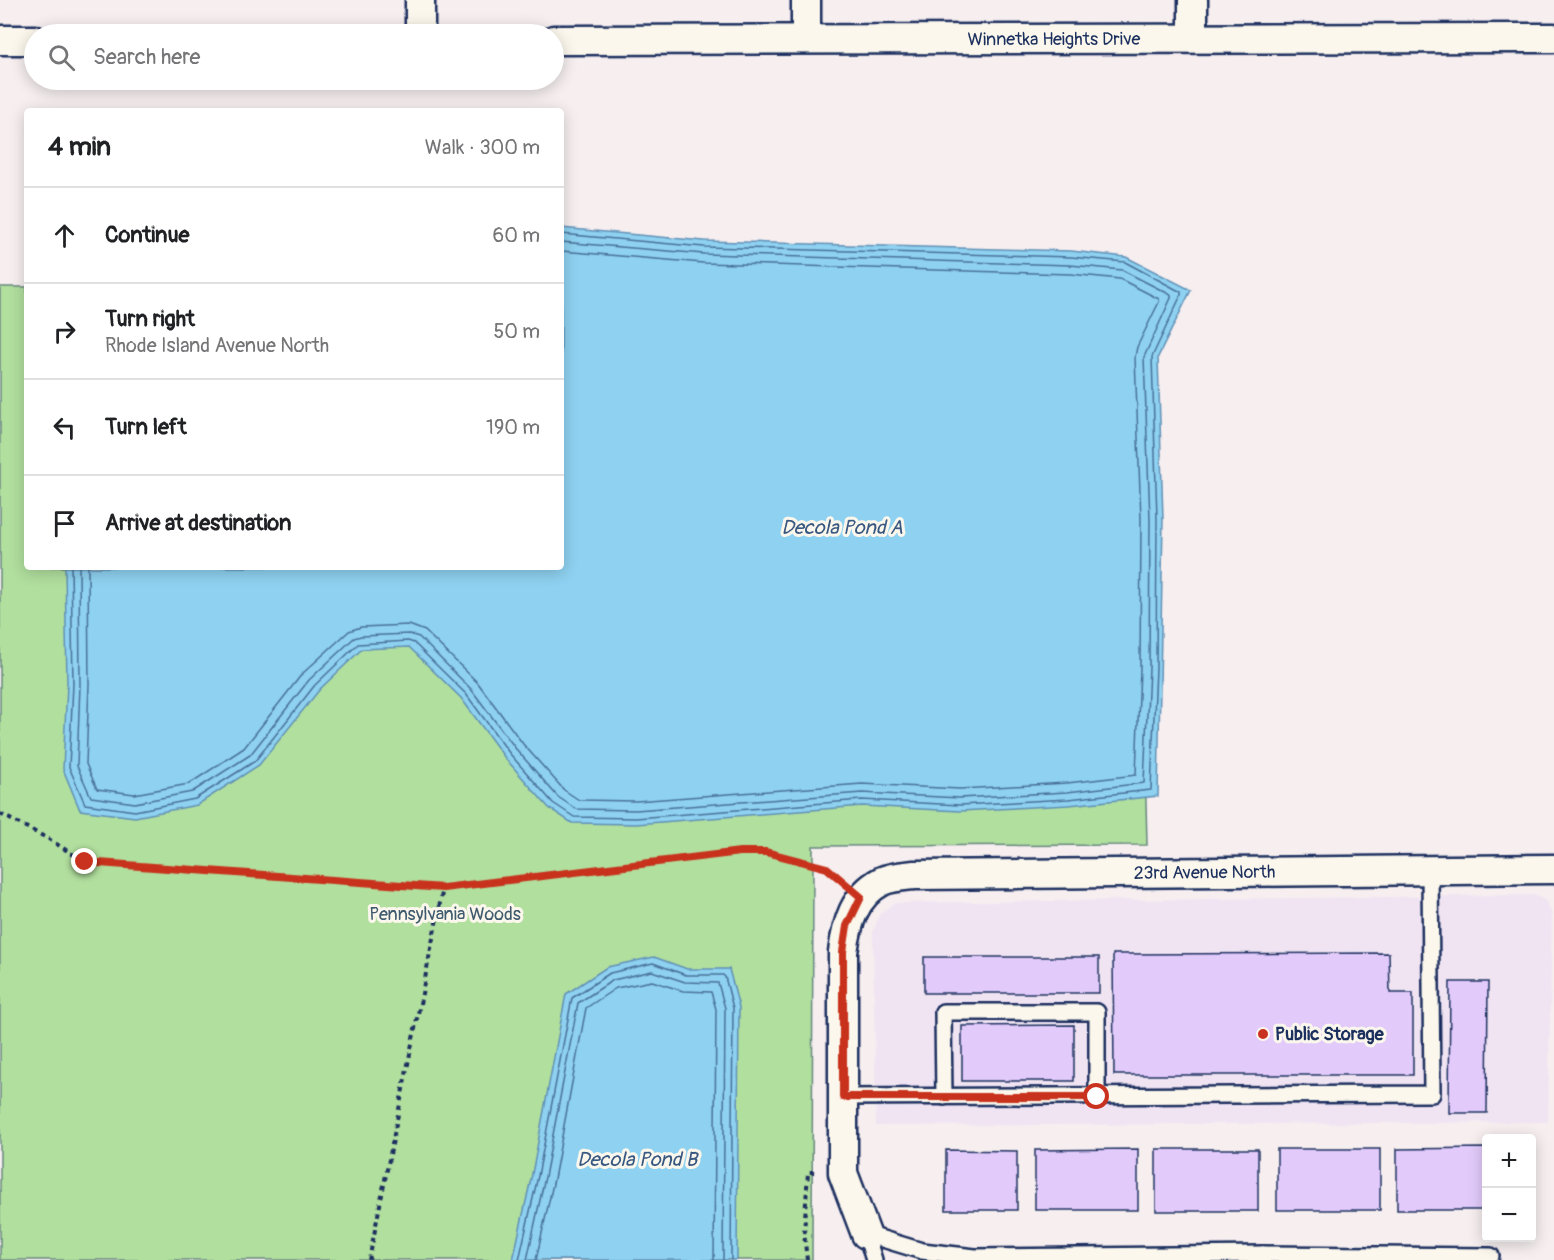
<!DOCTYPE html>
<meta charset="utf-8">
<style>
:root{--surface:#fff;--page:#f2f2f2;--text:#202124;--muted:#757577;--line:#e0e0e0}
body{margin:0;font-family:Pangolin,sans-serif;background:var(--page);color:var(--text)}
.controls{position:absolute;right:18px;bottom:18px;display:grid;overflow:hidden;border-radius:6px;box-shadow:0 3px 15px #0003}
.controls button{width:54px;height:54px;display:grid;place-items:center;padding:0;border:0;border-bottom:2px solid var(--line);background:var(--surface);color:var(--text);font:30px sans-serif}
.stop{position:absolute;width:18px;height:18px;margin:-14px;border:4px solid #c8321e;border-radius:50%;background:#fff}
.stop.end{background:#c8321e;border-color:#fff;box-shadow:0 2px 6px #0008}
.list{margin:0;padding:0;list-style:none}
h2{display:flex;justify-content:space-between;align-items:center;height:78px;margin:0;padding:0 24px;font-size:26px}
h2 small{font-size:20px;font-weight:400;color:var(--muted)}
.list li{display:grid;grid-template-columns:39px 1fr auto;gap:18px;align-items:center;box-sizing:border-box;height:96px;padding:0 24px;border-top:2px solid var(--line)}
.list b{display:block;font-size:22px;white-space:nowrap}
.list p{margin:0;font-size:20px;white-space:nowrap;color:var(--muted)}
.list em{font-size:20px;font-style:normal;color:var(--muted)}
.icon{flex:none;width:33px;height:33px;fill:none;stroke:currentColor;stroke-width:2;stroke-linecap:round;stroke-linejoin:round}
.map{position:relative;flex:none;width:1554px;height:1260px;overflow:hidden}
.search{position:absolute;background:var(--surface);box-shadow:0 3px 15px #0003;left:24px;top:24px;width:540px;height:66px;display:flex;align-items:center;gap:15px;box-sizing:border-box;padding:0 21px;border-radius:33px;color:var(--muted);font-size:22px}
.panel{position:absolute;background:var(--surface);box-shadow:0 3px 15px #0003;left:24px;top:108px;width:540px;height:462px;border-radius:6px}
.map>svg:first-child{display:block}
.built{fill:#f0e4f3}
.green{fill:#b1df9e;stroke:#66877e;stroke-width:1.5}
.water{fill:#8ed1f0;stroke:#6090b6;stroke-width:1.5}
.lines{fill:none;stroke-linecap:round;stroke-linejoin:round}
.shore{stroke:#497098;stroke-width:1.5}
.building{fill:#e2cbfb;stroke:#1b2f5e;stroke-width:1.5}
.lane-casing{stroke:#1b2f5e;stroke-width:20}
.street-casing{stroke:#1b2f5e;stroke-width:33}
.path{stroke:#1b2f5e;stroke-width:4;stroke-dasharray:4.5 4.5;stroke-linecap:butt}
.lane{stroke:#fbf7ec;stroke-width:15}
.street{stroke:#fbf7ec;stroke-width:28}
.route{stroke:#c8321e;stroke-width:8}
.poi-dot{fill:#c8321e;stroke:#fbf7ec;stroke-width:2}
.labels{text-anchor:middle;stroke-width:6;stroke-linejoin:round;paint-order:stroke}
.street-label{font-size:18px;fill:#1b2f5e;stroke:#fbf7ec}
.park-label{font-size:18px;fill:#405b6e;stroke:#fbf7ec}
.poi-label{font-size:18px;font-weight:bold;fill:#1b2f5e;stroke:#fbf7ec;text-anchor:start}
.water-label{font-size:20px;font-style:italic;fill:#385882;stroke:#fbf7ec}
</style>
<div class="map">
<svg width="1554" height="1260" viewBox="0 0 1554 1260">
<rect width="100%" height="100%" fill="#f6eeef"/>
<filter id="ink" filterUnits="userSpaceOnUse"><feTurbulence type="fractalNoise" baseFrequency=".0167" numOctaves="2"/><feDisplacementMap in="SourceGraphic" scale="12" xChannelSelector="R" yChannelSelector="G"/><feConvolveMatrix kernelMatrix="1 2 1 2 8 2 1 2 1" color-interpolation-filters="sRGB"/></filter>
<g filter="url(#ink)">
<path class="built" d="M1534,895L1546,901L1552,915L1548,1122L876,1126L873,931L880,914L894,903Z"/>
<path class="green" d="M0,287H27V567H561L1134,298L1147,845L813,846L812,1260H0Z"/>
<g class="water">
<path d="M561,228L704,241L1071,251L1126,257L1191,290L1158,357L1163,519L1158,796L1069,805L960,811L862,806L636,824L572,823L549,808L505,758L461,698L409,647L362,649L320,689L259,765L197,805L135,817L80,810L63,769L67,684L65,567H561Z"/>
<path d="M654,957L687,969H729L739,1007L737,1260H513L532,1174L566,994L607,967Z"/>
</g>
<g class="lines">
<g class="shore">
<path d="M71,567L73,684L69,767L85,804L135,811L195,799L255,761L315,685L358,644L408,641L414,643L466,694L510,754L553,803L574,817L636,818L862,800L960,805L1068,799L1151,790L1156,668L1157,519L1152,357L1181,295V292L1125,262L1071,257L704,247L561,234"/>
<path d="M79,567L80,685L77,766L91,797L135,803L192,792L250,755L309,680L354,638L361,636L409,634L419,637L471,689L516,749L558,797L576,809L636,810L862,793L960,798L1067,792L1144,783L1149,668L1150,519L1144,357L1171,298V295L1122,270L1070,265L704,254L561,242"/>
<path d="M88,567L89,685L86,764L97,789L134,794L189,784L244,748L302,674L349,631L361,627L409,625L425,631L478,683L523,744L564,790L579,800L636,801L862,784L960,789L1067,783L1136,775L1140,668L1141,519L1135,357L1137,347L1159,302V299L1120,279L1070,274L703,263L561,251"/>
<path d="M519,1260L538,1176L572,998L610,973L653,963L686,975H723L725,977L733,1008L731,1260"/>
<path d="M527,1260L545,1177L578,1003L613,980L652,971L685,982L718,983L725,1008L723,1260"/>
<path d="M536,1260L554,1179L586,1008L616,988L652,981L683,991L711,992L716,1009L714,1260"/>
</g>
</g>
<g class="building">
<path d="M1389,953L1390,993H1413V1075H1114L1113,954Z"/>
<rect x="924" y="957" width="175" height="36"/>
<path d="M1450,982H1488L1487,1113H1449Z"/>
<path d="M1074,1025V1081H962V1026Z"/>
<path d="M1486,1148V1210H1397V1149Z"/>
<path d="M1138,1149V1210H1035V1150Z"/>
<rect x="1156" y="1149" width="102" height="62"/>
<rect x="1277" y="1149" width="103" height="61"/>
<path d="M946,1150L1017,1151V1210H946Z"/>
</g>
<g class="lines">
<g class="lane-casing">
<g id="lane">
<path d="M843,1097L1432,1094L1430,870"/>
<path d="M944,1097L943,1012H1097V1097"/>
<path d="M866,1234L922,1251L975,1257L1263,1254V1260"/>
<path d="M866,1234L874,1260"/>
<path d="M1263,1254L1491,1256"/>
</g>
</g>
<g class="street-casing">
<g id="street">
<path d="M420,0V34"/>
<path d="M1193,0V38"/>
<path d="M806,38V0"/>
<path d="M0,40H34"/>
<path id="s1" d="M554,40L1554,38"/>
<path id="s2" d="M866,1234L843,1173V952C847,923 854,896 882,881C891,877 905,876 914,875L1554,869"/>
</g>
</g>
<g class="path">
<path d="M0,814L47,838L85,862L443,888L740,852H766L827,868L842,881"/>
<path d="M369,1260L443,888"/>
<path d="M807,1260L804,1234L808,1172H817"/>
</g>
<use href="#lane" class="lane"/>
<use href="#street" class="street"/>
</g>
</g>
<g class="lines" filter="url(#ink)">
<path class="route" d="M85,862L443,888L740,852H766L827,868L861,897L847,926L843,952V1097H1097"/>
</g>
<circle class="poi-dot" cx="1263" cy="1034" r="6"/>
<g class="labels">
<g class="street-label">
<text dy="6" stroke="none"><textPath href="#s1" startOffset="500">Winnetka Heights Drive</textPath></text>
<text dy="6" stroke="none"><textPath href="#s2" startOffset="694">23rd Avenue North</textPath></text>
</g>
<g class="park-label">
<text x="445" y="920">Pennsylvania Woods</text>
</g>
<g class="poi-label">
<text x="1275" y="1040">Public Storage</text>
</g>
<g class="water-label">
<text x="842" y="534">Decola Pond A</text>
<text x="637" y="1166">Decola Pond B</text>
</g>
</g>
</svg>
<div class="controls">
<button>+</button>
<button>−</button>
</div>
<div class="stop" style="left:1097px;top:1097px"></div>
<div class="stop end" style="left:85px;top:862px"></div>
<div class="search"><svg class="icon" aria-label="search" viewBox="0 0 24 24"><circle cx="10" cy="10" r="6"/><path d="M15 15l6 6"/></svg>Search here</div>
<section class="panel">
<h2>4 min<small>Walk · 300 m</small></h2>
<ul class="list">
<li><svg class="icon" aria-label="ahead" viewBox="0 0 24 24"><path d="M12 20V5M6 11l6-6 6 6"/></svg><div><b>Continue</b></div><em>60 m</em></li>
<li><svg class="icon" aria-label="right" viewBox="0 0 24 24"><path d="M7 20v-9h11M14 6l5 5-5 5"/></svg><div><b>Turn right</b><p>Rhode Island Avenue North</p></div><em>50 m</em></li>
<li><svg class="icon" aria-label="left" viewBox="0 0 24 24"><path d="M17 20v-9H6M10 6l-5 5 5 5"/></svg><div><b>Turn left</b></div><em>190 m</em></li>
<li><svg class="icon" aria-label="arrive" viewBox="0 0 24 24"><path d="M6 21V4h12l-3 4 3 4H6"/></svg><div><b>Arrive at destination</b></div></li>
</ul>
</section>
</div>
